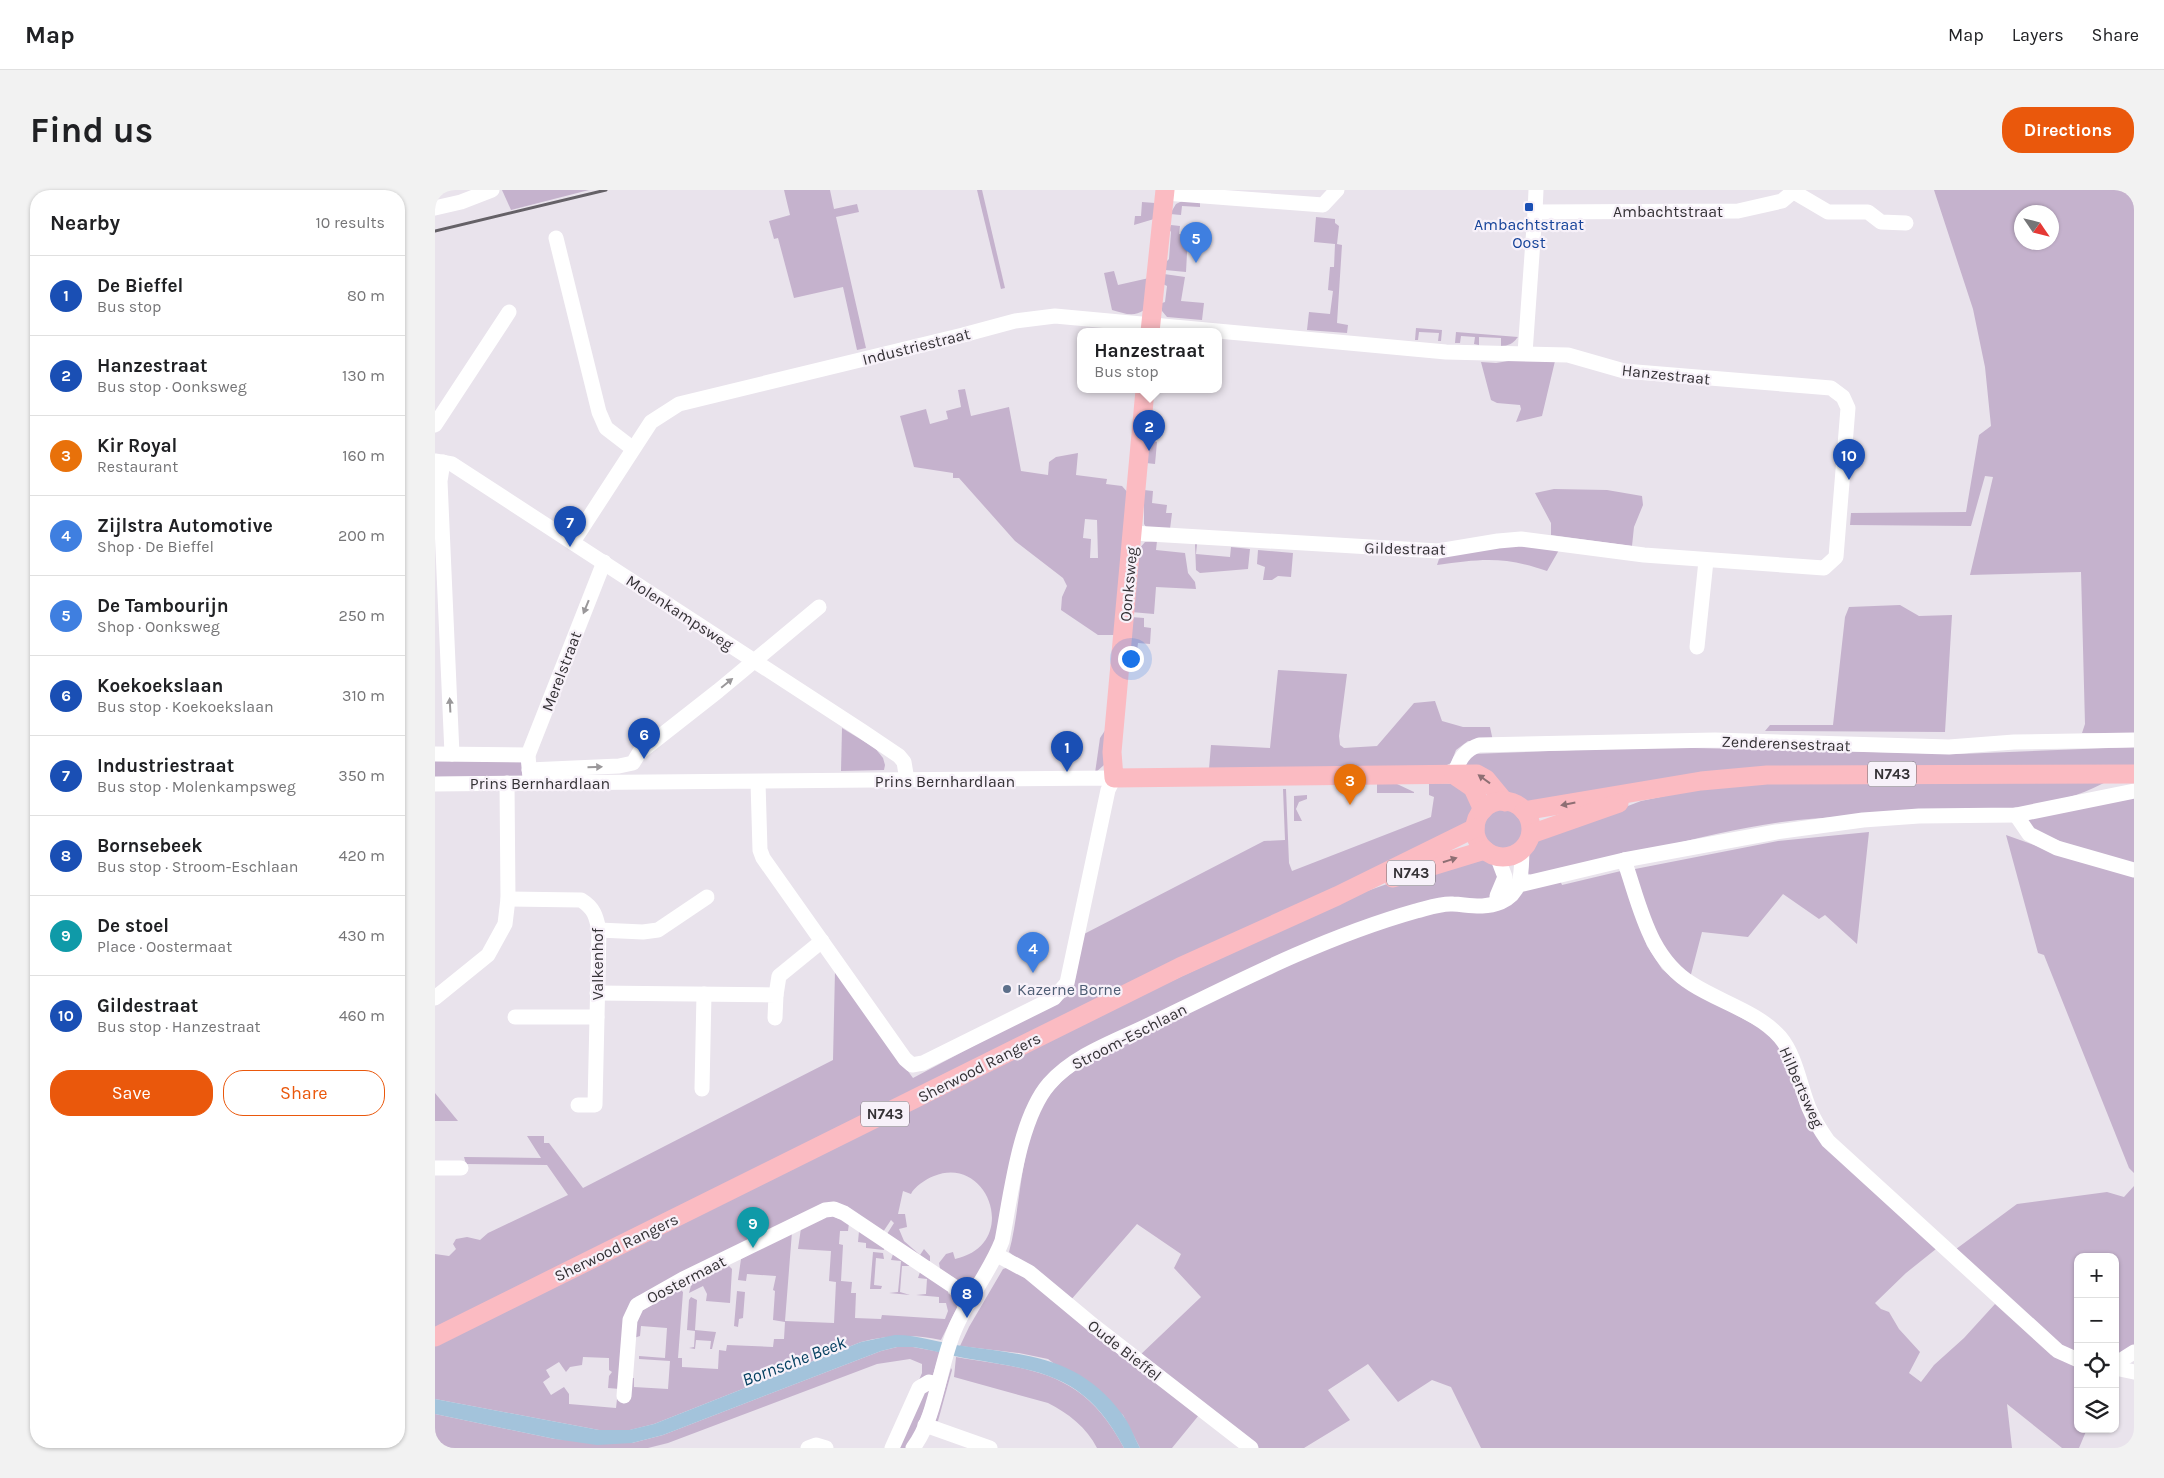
<!DOCTYPE html>
<meta charset="utf-8">
<style>
:root{--surface:#fff;--page:#f2f2f2;--text:#202124;--muted:#757577;--line:#e0e0e0;--accent:#ea580c}
body{margin:0;font-family:Karla,sans-serif;background:var(--page);color:var(--text)}
.controls{position:absolute;right:15px;bottom:15px;display:grid;overflow:hidden;border-radius:10px;box-shadow:0 1px 4px #0004}
.controls button{width:45px;height:45px;display:grid;place-items:center;padding:0;border:0;border-bottom:1px solid var(--line);background:var(--surface);color:var(--text);font:25px sans-serif}
.compass{position:absolute;left:1579px;top:15px;width:45px;height:45px;border-radius:50%;background:var(--surface);box-shadow:0 1px 4px #0004;rotate:125deg}
.you{position:absolute;left:695px;top:468px;width:18px;height:18px;margin:-12px;border:4px solid #fff;border-radius:50%;background:#1a73e8;box-shadow:0 0 0 8px #1a73e833}
.badge{display:grid;place-items:center;width:32px;height:32px;border-radius:50%;background:var(--accent);color:#fff;font-size:16px;font-weight:700}
.pin{position:absolute;translate:-50% -41px;filter:drop-shadow(0 1px 2px #0008)}
.pin::after{content:'';position:absolute;top:26px;width:18px;height:15px;background:inherit;clip-path:polygon(0 0,100% 0,50% 100%)}
.popup{position:absolute;left:642px;top:138px;width:145px;height:65px;box-sizing:border-box;display:grid;place-content:center;border-radius:10px;background:var(--surface);filter:drop-shadow(0 1px 4px #0005);font-size:16px;white-space:nowrap;color:var(--muted)}
.popup b{font-size:19px;color:var(--text)}
.popup::after{content:'';position:absolute;left:50%;top:100%;margin-left:-10px;border:10px solid transparent;border-top-color:var(--surface)}
.list{margin:0;padding:0;list-style:none}
h2{display:flex;justify-content:space-between;align-items:center;height:65px;margin:0;padding:0 20px;font-size:21px}
h2 small{font-size:16px;font-weight:400;color:var(--muted)}
.list li{display:grid;grid-template-columns:32px 1fr auto;gap:15px;align-items:center;box-sizing:border-box;height:80px;padding:0 20px;border-top:1px solid var(--line)}
.list b{display:block;font-size:19px;white-space:nowrap}
.list p{margin:0;font-size:16px;white-space:nowrap;color:var(--muted)}
.list em{font-size:16px;font-style:normal;color:var(--muted)}
.actions{display:flex;gap:10px;padding:15px 20px}
.actions a{flex:1;padding:11px 0;border:1px solid var(--accent);border-radius:20px;text-align:center;font-size:18px;color:var(--accent)}
.actions .main{background:var(--accent);color:#fff}
.icon{flex:none;width:28px;height:28px;fill:none;stroke:currentColor;stroke-width:2;stroke-linecap:round;stroke-linejoin:round}
.map{position:relative;flex:none;width:1699px;height:1258px;overflow:hidden;border-radius:20px}
header{display:flex;align-items:center;gap:30px;box-sizing:border-box;height:70px;padding:0 25px;background:var(--surface);border-bottom:1px solid var(--line)}
header strong{font-size:24px}
nav{display:flex;gap:28px;margin-inline-start:auto;font-size:18px}
.intro{display:flex;align-items:center;justify-content:space-between;box-sizing:border-box;height:120px;padding:0 30px}
h1{margin:0;font-size:35px}
.button{padding:12px 22px;border-radius:20px;background:var(--accent);color:#fff;font-size:18px;font-weight:700}
main{display:flex;gap:30px;padding:0 30px}
aside{flex:1;background:var(--surface);border-radius:20px;box-shadow:0 1px 4px #0004}
.map>svg:first-child{display:block}
.green{fill:#c5b2cd;fill-rule:evenodd}
.water{fill:#a3c3db}
.lines{fill:none;stroke-linecap:round;stroke-linejoin:round}
.minor{stroke:#fff;stroke-width:15}
.major{stroke:#fbbbc2;stroke-width:19}
.rail{stroke:#656167;stroke-width:3}
.oneway{fill:#9a989a}
.oneway2{fill:#8e6f74}
.transit-dot{fill:#1a4fb4;stroke:#f7f1f9;stroke-width:2}
.service-dot{fill:#5c6f8a;stroke:#f7f1f9;stroke-width:2}
.labels{text-anchor:middle;stroke-width:4.5;stroke-linejoin:round;paint-order:stroke}
.shield{fill:#f7f1f9;stroke:#6e6b70;stroke-width:1}
.shield-label{font-size:15px;font-weight:bold;fill:#343135}
.street-label{font-size:16px;fill:#343135;stroke:#f7f1f9}
.transit-label{font-size:16px;fill:#164399;stroke:#f7f1f9}
.service-label{font-size:16px;fill:#4e5e75;stroke:#f7f1f9;text-anchor:start}
.water-label{font-size:18px;font-style:italic;fill:#064061;stroke:#f7f1f9}
</style>
<header>
<strong>Map</strong>
<nav><a>Map</a><a>Layers</a><a>Share</a></nav>
</header>
<div class="intro"><h1>Find us</h1><a class="button">Directions</a></div>
<main>
<aside>
<h2>Nearby<small>10 results</small></h2>
<ul class="list">
<li><span class="badge" style="background:#1a4fb4">1</span><div><b>De Bieffel</b><p>Bus stop</p></div><em>80 m</em></li>
<li><span class="badge" style="background:#1a4fb4">2</span><div><b>Hanzestraat</b><p>Bus stop · Oonksweg</p></div><em>130 m</em></li>
<li><span class="badge" style="background:#e8710a">3</span><div><b>Kir Royal</b><p>Restaurant</p></div><em>160 m</em></li>
<li><span class="badge" style="background:#3f7fe0">4</span><div><b>Zijlstra Automotive</b><p>Shop · De Bieffel</p></div><em>200 m</em></li>
<li><span class="badge" style="background:#3f7fe0">5</span><div><b>De Tambourijn</b><p>Shop · Oonksweg</p></div><em>250 m</em></li>
<li><span class="badge" style="background:#1a4fb4">6</span><div><b>Koekoekslaan</b><p>Bus stop · Koekoekslaan</p></div><em>310 m</em></li>
<li><span class="badge" style="background:#1a4fb4">7</span><div><b>Industriestraat</b><p>Bus stop · Molenkampsweg</p></div><em>350 m</em></li>
<li><span class="badge" style="background:#1a4fb4">8</span><div><b>Bornsebeek</b><p>Bus stop · Stroom-Eschlaan</p></div><em>420 m</em></li>
<li><span class="badge" style="background:#0f9aa8">9</span><div><b>De stoel</b><p>Place · Oostermaat</p></div><em>430 m</em></li>
<li><span class="badge" style="background:#1a4fb4">10</span><div><b>Gildestraat</b><p>Bus stop · Hanzestraat</p></div><em>460 m</em></li>
</ul>
<div class="actions"><a class="main">Save</a><a>Share</a></div>
</aside>
<div class="map">
<svg width="1699" height="1258" viewBox="0 0 1699 1258">
<rect width="100%" height="100%" fill="#e9e3ec"/>
<g class="green">
<path d="M67,0H154L76,20Z"/>
<path d="M349,0H395L399,19L422,14L424,22L401,27L431,158L422,160L408,97L359,108L343,48L339,49L334,31L355,25Z"/>
<path d="M542,0H547L570,98L566,99Z"/>
<path d="M1499,0H1699V544L1647,543L1650,534L1646,382L1535,385L1558,287L1550,286L1536,336L1415,335L1416,323L1531,322L1544,245L1556,236L1550,177L1538,119ZM1586,22H1616V52H1586Z"/>
<path d="M747,11L765,12V17L747,16L746,25L735,24L741,14Z"/>
<path d="M707,12L720,13L719,29L699,35L700,26H706Z"/>
<path d="M881,27L900,29V33L904,36L902,54L907,55L902,133L913,135L912,143L872,140L874,122L895,124L898,101L893,100L895,77H899L900,54L879,52Z"/>
<path d="M736,35L745,36L744,44L753,45L751,82L730,80L731,72L734,69L736,42L734,39Z"/>
<path d="M679,81L683,95L714,88L709,120C698,128 689,123 677,120L669,83Z"/>
<path d="M729,84L750,87L746,111L769,113L767,130L732,127L727,121V113L730,112L732,96L728,94Z"/>
<path d="M981,138L1007,140L1006,151H1003L1004,143L984,142L983,150H980Z"/>
<path d="M1021,142L1083,147L1082,148C1079,153 1073,156 1066,156V148L1044,147V155L1039,154L1040,147L1026,146L1025,153H1020Z"/>
<path d="M1086,169L1120,171L1107,226L1081,232L1086,219L1085,215L1062,213L1056,210L1046,172L1061,173Z"/>
<path d="M530,199L536,226L574,217L586,281L613,285L614,272L621,267L643,263L641,285L672,289L671,294L687,296L694,304L679,445H663L626,420L627,407L632,396L628,388L580,351L524,288H518V283L479,277L465,226L491,219L495,234L513,229L511,221L526,217L523,200ZM650,329L662,330L663,368H655L656,349L648,348Z"/>
<path d="M714,249L722,252L720,274L711,273Z"/>
<path d="M1119,299L1172,300L1207,306L1208,315L1199,337L1197,356L1116,345V333L1100,303Z"/>
<path d="M709,300L718,301L717,313L732,315L731,323H737L735,339L711,337L709,334Z"/>
<path d="M722,351L721,360L750,363L753,383L760,392L761,399L721,397L719,424L696,422L704,359L710,352Z"/>
<path d="M760,354H762L761,364L795,367L796,357L815,359L813,379L765,383L761,380Z"/>
<path d="M1073,355L1124,360L1112,381C1069,366 1046,369 1002,375L1005,366Z"/>
<path d="M823,360L858,363L856,387L843,386L837,390H828L830,377L822,374Z"/>
<path d="M1465,415L1484,426L1517,425L1510,542L1330,541L1335,535H1398L1410,427L1414,417Z"/>
<path d="M696,427L709,428V437L716,438L715,454L703,453L702,461L692,460Z"/>
<path d="M843,480L912,484L904,546L905,555L909,558L942,556L979,513L1000,511L1007,531L1028,537H1055L1058,551H1033L1021,560L1016,573L1010,576L774,579L776,555L835,558Z"/>
<path d="M675,533L669,575L660,583L665,548Z"/>
<path d="M407,538L440,558L448,568L450,575L449,580L406,581Z"/>
<path d="M1218,557L1525,564L1699,557V575L1395,577L1091,615L1075,607L1031,578V568L1037,564Z"/>
<path d="M86,570L89,586L0,587V571Z"/>
<path d="M1675,590C1664,595 1653,601 1641,605C1558,633 1451,620 1363,630C1272,640 1186,672 1096,685L1092,683L1090,670L1098,652L1206,611L1283,595L1368,593L1476,594Z"/>
<path d="M994,593L1025,594L1041,622L1037,632L0,1139V1064L14,1066L21,1059L18,1054L21,1049L32,1047L45,1050L53,1043L133,1005L112,975L31,974L29,967L106,968L92,946H109V953H114L148,998L398,870L400,781L478,888L637,804L649,744L829,651L850,650L848,599H851L854,673L857,681L996,627L999,607L994,605Z"/>
<path d="M942,594H962L979,602V603H942Z"/>
<path d="M872,605V609L864,612L861,619L867,631H859V606Z"/>
<path d="M1699,606V675L1661,666L1600,641L1591,629Z"/>
<circle cx="1069" cy="639" r="22"/>
<path d="M1434,642L1422,754L1390,725L1384,729L1348,704L1313,747L1267,742L1255,788L1226,762L1195,680L1343,651Z"/>
<path d="M1571,645L1636,668L1699,685V983L1694,978L1609,765L1603,763Z"/>
<path d="M1052,666L1063,678L1061,701L1053,709L986,715L613,888L563,1050L539,1093L530,1095L505,1079L504,1073L511,1064L518,1062L520,1069C586,1055 554,964 499,986C491,989 479,997 476,1004L468,1001L463,1024H470L472,1037L464,1039L469,1051L485,1065L489,1059L495,1066V1071H493L452,1044L459,1033L456,1030L448,1042L411,1016L201,1107L185,1199L173,1198L174,1186L177,1182L174,1180V1168L148,1167L147,1175L135,1177L131,1182L124,1172L111,1180L115,1187L108,1192L116,1205L129,1197L134,1204V1214L181,1218L182,1209L196,1188H199V1197L233,1199L235,1171L204,1169V1166L230,1168L232,1138L206,1136L205,1146L199,1148L203,1123L245,1099L248,1102L243,1168H247V1177L283,1179L284,1160L291,1161L292,1155L338,1157L339,1149H349L350,1132L338,1130L340,1101L338,1100L341,1086L312,1084L311,1091L303,1090L306,1069L357,1042L350,1131L399,1133L401,1092L394,1091L396,1061L363,1059L366,1038L395,1025L414,1033L413,1041H405L404,1054L408,1055L406,1091L417,1092L416,1103H421L420,1128L446,1129L447,1125L510,1129L513,1121L511,1113H504V1107L481,1105L491,1104L492,1089L483,1088L485,1082L514,1100L513,1103L521,1109L522,1118L506,1150C478,1144 454,1145 426,1152L219,1234L195,1240H164L0,1209V1155L658,828L918,706L969,688Z"/>
<path d="M1186,681L1212,756L1227,779L1243,793L1334,843L1346,855L1368,914L1501,1059L1471,1083L1440,1113L1446,1119L1454,1122L1464,1139L1485,1162L1474,1183L1486,1192L1499,1175L1529,1148L1560,1114L1616,1165L1643,1176V1239H1652L1644,1258H1627L1572,1214L1577,1258H1046L1016,1197L997,1190L963,1212L933,1174L893,1200L915,1230L869,1258H821L704,1166L766,1107L739,1078L746,1064L702,1034L635,1111L574,1062C586,1018 585,954 608,915C616,900 629,889 642,879L828,784L938,739L1125,690L1127,695Z"/>
<path d="M0,903L23,931H0Z"/>
<path d="M1699,996V1156L1680,1169V1067H1643V1167L1631,1164L1517,1062L1582,1014L1672,1002L1689,1007Z"/>
<path d="M424,1041L449,1056V1060L431,1058V1053L423,1052Z"/>
<path d="M438,1062L448,1063L449,1069L441,1068L439,1095L447,1096L446,1099H435Z"/>
<path d="M458,1064L475,1076H467L465,1102L475,1105L454,1103L463,1102L466,1071L456,1070Z"/>
<path d="M293,1075L297,1079L295,1113L271,1111L272,1104L268,1096L254,1103L257,1092Z"/>
<path d="M574,1077L579,1079L764,1225L737,1258H705L688,1225L613,1169L584,1163L525,1156L534,1137L568,1079Z"/>
<path d="M302,1101L310,1102L308,1128L304,1129L303,1137L299,1136Z"/>
<path d="M256,1107L262,1110L260,1140L281,1142L277,1159H275L276,1151L261,1150L260,1159L254,1158L259,1157L260,1141L252,1140L254,1110Z"/>
<path d="M462,1157H478L505,1162L498,1185L484,1190L487,1183V1174L475,1169L442,1174L233,1253L213,1258H0V1224L120,1249L197,1253L228,1245L446,1161Z"/>
<path d="M521,1167C600,1180 648,1181 689,1258H662C652,1238 633,1223 613,1213L519,1187Z"/>
<path d="M516,1178L517,1180L503,1231L500,1232Z"/>
<path d="M497,1199L474,1258H461L488,1200Z"/>
</g>
<path class="water" d="M460,1145C485,1145 504,1153 528,1156C592,1165 645,1167 687,1224C695,1234 699,1247 705,1258H689C651,1186 609,1181 535,1169C516,1166 498,1160 478,1157H462L446,1161L228,1245L197,1253L162,1255L120,1249L0,1224V1209L164,1240H194L219,1234L426,1152Z"/>
<g class="lines">
<g class="minor">
<path d="M1101,0L1100,22L1303,21L1347,11L1360,0"/>
<path d="M1359,2L1393,22H1433L1446,32L1471,33"/>
<path d="M730,3L888,15L902,0"/>
<path d="M0,18L26,12L57,0"/>
<path d="M121,48L164,222L171,238L197,258"/>
<path d="M1090,163L1100,22"/>
<path d="M0,235L74,122"/>
<path d="M0,271L17,274L427,541L464,566L469,572L472,590"/>
<path d="M8,272L5,291L17,564"/>
<path d="M138,352L216,232L244,214L528,145L580,131L620,126L1011,162L1133,165L1189,181L1396,198L1408,207L1413,218L1401,367L1389,378L1209,365L1086,349L1063,351L1003,361L698,343"/>
<path d="M1262,457L1271,371"/>
<path d="M0,564L93,565"/>
<path d="M94,580L184,576L198,573L204,563L283,501L384,417"/>
<path d="M1019,585C1024,570 1029,560 1044,555L1280,550L1514,557L1579,552L1699,550"/>
<path d="M95,589L93,565L169,372"/>
<path d="M0,594L679,588L673,600L632,793L619,808L488,873L477,875L470,869L328,668L325,660L323,592"/>
<path d="M1581,625L1594,644L1622,658L1699,680"/>
<path d="M1062,666L1070,687L1062,706"/>
<path d="M1189,670C1205,715 1213,767 1257,794C1285,812 1323,822 1345,847C1361,866 1365,896 1374,918C1379,930 1386,941 1393,951L1623,1161L1643,1170"/>
<path d="M1067,699L1189,670L1341,642L1428,630L1484,626L1581,625L1699,601"/>
<path d="M73,709L146,710C159,718 161,726 164,740L160,915H143"/>
<path d="M164,740L208,742L223,740L272,707"/>
<path d="M162,803L341,805L340,828"/>
<path d="M341,805L344,786L387,751"/>
<path d="M0,808L53,765L70,734L73,709L72,593"/>
<path d="M80,827H162"/>
<path d="M267,899L269,804"/>
<path d="M0,978H26"/>
<path d="M562,1065L594,1082L659,1136L816,1258"/>
<path d="M1680,1174L1699,1162"/>
<path d="M1680,1178L1699,1182"/>
<path d="M189,1206L195,1130L202,1115L248,1089L390,1020L399,1019L409,1023L536,1108"/>
<path d="M490,1235L555,1258"/>
<path d="M373,1258L381,1255L391,1258"/>
<path d="M457,1258L484,1198L494,1192L503,1194"/>
<path d="M478,1258C502,1226 504,1175 520,1139C533,1108 555,1082 567,1051C576,1005 584,929 614,894C640,864 684,850 718,833C804,791 889,747 981,721C993,718 1006,713 1018,714C1035,715 1049,719 1066,712C1089,702 1086,680 1087,660"/>
</g>
<g class="major">
<path d="M715,142L730,0"/>
<path d="M710,200L677,562L679,588L1042,584L1051,589L1070,612"/>
<path d="M1019,585L1038,598L1048,620"/>
<circle cx="1068" cy="639" r="28"/>
<path d="M1089,621L1266,591L1332,585L1699,584"/>
<path d="M1096,644L1184,613"/>
<path d="M958,688L1050,660"/>
<path d="M0,1147L745,777L902,706L1040,638"/>
</g>
<path class="rail" d="M0,41L171,0"/>
</g>
<defs><path id="oneway-solid" d="M-6-.8H1V-3.2L6.5 0L1 3.2V.8H-6Z" transform="scale(1.25)"/></defs>
<g class="oneway">
<use href="#oneway-solid" transform="translate(151 417) rotate(112)"/>
<use href="#oneway-solid" transform="translate(292 493) rotate(-39)"/>
<use href="#oneway-solid" transform="translate(15 515) rotate(-93)"/>
<use href="#oneway-solid" transform="translate(160 577) rotate(-2)"/>
</g>
<g class="oneway2">
<use href="#oneway-solid" transform="translate(1049 589) rotate(-144)"/>
<use href="#oneway-solid" transform="translate(1133 614) rotate(169)"/>
<use href="#oneway-solid" transform="translate(1015 670) rotate(-18)"/>
</g>
<rect class="transit-dot" x="1089" y="12" width="10" height="10" rx="2.5"/>
<circle class="service-dot" cx="572" cy="799" r="5"/>
<g class="labels">
<g class="shield">
<rect x="1433" y="571.5" width="48" height="25" rx="4"/>
<rect x="952" y="670.5" width="48" height="25" rx="4"/>
<rect x="426" y="911.5" width="48" height="25" rx="4"/>
</g>
<g class="shield-label">
<text x="1457" y="589">N743</text>
<text x="976" y="688">N743</text>
<text x="450" y="929">N743</text>
</g>
<g class="street-label">
<text x="1233" y="27">Ambachtstraat</text>
<text transform="translate(481 156) rotate(-14)" y="6">Industriestraat</text>
<text transform="translate(1231 184) rotate(6)" y="6">Hanzestraat</text>
<text transform="translate(970 358) rotate(1)" y="6">Gildestraat</text>
<text transform="translate(693 394) rotate(-85)" y="6">Oonksweg</text>
<text transform="translate(245 422) rotate(33)" y="6">Molenkampsweg</text>
<text transform="translate(126 481) rotate(-69)" y="6">Merelstraat</text>
<text transform="translate(1351 553) rotate(2)" y="6">Zenderensestraat</text>
<text x="510" y="597">Prins Bernhardlaan</text>
<text x="105" y="599">Prins Bernhardlaan</text>
<text transform="translate(162 774) rotate(-90)" y="6">Valkenhof</text>
<text transform="translate(694 846) rotate(-27)" y="6">Stroom-Eschlaan</text>
<text transform="translate(544 877) rotate(-27)" y="6">Sherwood Rangers</text>
<text transform="translate(1367 897) rotate(66)" y="6">Hilbertsweg</text>
<text transform="translate(181 1057) rotate(-26)" y="6">Sherwood Rangers</text>
<text transform="translate(251 1089) rotate(-27)" y="6">Oostermaat</text>
<text transform="translate(690 1160) rotate(38)" y="6">Oude Bieffel</text>
</g>
<g class="transit-label">
<text x="1094" y="40">Ambachtstraat<tspan x="1094" dy="18">Oost</tspan></text>
</g>
<g class="service-label">
<text x="582" y="805">Kazerne Borne</text>
</g>
<g class="water-label">
<text transform="translate(359 1171) rotate(-21)" y="6">Bornsche Beek</text>
</g>
</g>
</svg>
<div class="controls">
<button>+</button>
<button>−</button>
<button><svg class="icon" aria-label="locate" viewBox="0 0 24 24"><circle cx="12" cy="12" r="6"/><path d="M12 2v4M12 18v4M2 12h4M18 12h4"/></svg></button>
<button><svg class="icon" aria-label="layers" viewBox="0 0 24 24"><path d="M12 4l9 5-9 5-9-5zM3 14l9 5 9-5"/></svg></button>
</div>
<svg class="compass" viewBox="-18 -18 36 36"><path d="M0-13l5 13h-10z" fill="#e53935"/><path d="M0 13l5-13h-10z" fill="#757577"/></svg>
<div class="you"></div>
<div class="pin badge" style="left:632px;top:582px;background:#1a4fb4">1</div>
<div class="pin badge" style="left:714px;top:261px;background:#1a4fb4">2</div>
<div class="popup"><b>Hanzestraat</b>Bus stop</div>
<div class="pin badge" style="left:915px;top:615px;background:#e8710a">3</div>
<div class="pin badge" style="left:598px;top:783px;background:#3f7fe0">4</div>
<div class="pin badge" style="left:761px;top:73px;background:#3f7fe0">5</div>
<div class="pin badge" style="left:209px;top:569px;background:#1a4fb4">6</div>
<div class="pin badge" style="left:135px;top:357px;background:#1a4fb4">7</div>
<div class="pin badge" style="left:532px;top:1128px;background:#1a4fb4">8</div>
<div class="pin badge" style="left:318px;top:1058px;background:#0f9aa8">9</div>
<div class="pin badge" style="left:1414px;top:290px;background:#1a4fb4">10</div>
</div>
</main>
